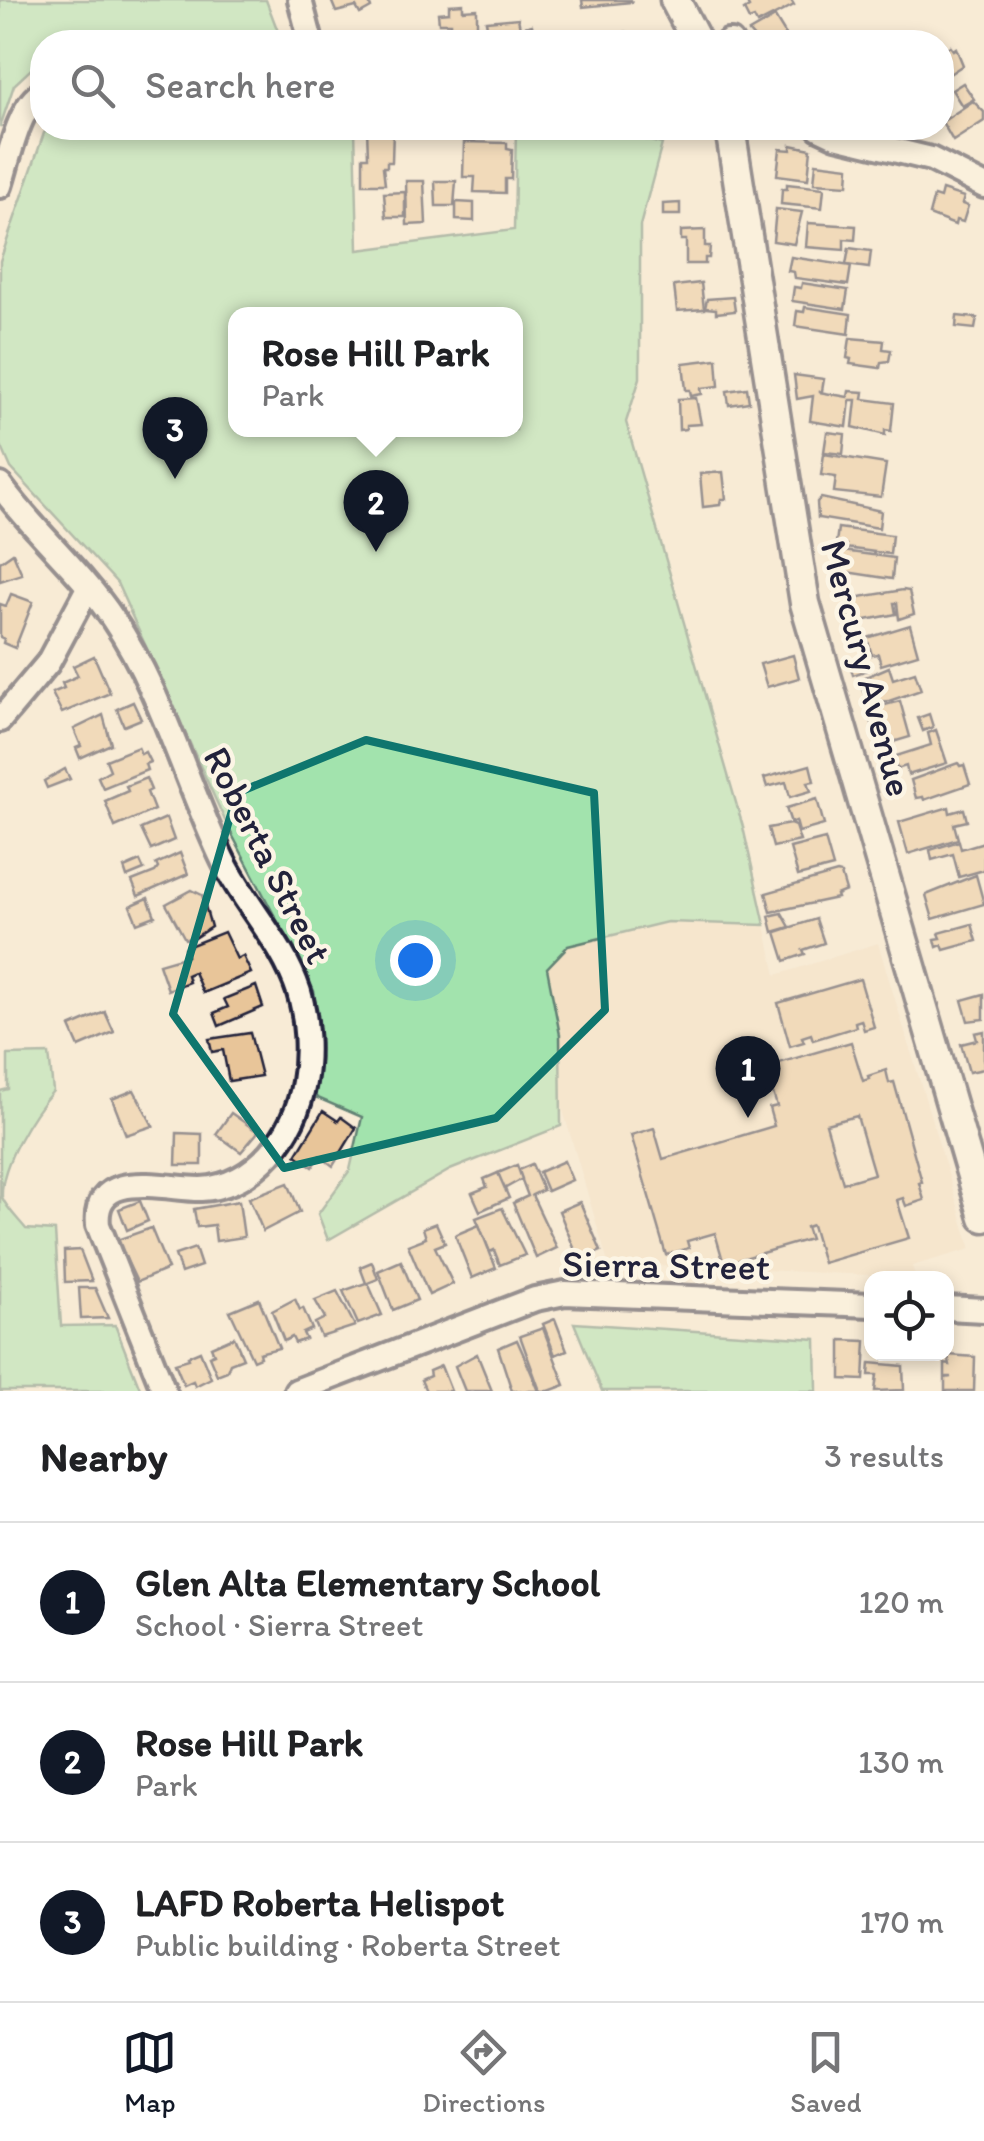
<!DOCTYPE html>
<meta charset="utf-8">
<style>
:root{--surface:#fff;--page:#f2f2f2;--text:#202124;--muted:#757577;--line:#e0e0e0;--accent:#111827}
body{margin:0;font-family:Itim,sans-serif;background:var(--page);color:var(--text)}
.controls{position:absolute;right:30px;bottom:30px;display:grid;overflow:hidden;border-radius:20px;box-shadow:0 5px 15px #0003}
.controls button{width:90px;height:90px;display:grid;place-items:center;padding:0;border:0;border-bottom:2px solid var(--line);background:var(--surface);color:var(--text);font:50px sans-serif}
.you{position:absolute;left:415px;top:960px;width:35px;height:35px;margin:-25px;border:8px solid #fff;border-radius:50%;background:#1a73e8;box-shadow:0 0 0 15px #1a73e833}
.badge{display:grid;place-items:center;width:65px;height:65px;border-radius:50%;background:var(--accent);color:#fff;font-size:32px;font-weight:700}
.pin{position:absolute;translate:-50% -82px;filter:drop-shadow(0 2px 5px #0008)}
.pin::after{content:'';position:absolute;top:52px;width:35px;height:30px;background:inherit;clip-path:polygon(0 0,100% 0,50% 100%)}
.popup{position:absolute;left:228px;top:307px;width:295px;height:130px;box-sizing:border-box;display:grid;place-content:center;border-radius:20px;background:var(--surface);filter:drop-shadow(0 2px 8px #0005);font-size:32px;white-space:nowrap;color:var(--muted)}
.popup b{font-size:38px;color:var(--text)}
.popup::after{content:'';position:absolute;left:50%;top:100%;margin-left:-20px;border:20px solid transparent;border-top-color:var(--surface)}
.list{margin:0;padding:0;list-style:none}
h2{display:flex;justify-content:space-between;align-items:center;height:130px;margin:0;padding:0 40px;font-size:42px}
h2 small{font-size:32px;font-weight:400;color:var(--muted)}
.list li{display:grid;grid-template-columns:65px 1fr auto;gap:30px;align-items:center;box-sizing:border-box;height:160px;padding:0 40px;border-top:2px solid var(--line)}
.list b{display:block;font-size:38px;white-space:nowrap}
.list p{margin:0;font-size:32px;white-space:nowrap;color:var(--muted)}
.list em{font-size:32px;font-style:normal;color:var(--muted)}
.icon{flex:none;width:55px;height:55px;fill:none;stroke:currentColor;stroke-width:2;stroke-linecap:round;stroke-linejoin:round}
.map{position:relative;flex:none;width:984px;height:1391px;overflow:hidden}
.search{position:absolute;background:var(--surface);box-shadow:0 5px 15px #0003;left:30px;right:30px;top:30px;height:110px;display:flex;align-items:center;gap:25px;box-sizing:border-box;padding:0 35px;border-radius:40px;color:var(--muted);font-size:38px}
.sheet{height:610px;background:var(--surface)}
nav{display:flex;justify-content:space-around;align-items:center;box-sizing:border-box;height:140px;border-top:2px solid var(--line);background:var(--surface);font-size:28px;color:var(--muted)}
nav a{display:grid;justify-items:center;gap:5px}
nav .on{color:var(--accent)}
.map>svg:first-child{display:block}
.built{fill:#f3e0c4}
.green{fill:#a2e3ad;stroke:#628274;stroke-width:2.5;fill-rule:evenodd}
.building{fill:#e8c599;stroke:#22223b;stroke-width:2.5;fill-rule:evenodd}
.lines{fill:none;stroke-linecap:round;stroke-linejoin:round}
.minor-casing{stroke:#22223b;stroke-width:30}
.tertiary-casing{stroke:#22223b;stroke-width:35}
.minor{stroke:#fcf5e5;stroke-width:22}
.tertiary{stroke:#fcf5e5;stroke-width:28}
.marked{fill:none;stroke:#0f766e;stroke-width:8;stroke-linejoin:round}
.labels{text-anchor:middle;stroke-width:9;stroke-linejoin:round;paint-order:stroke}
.street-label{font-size:38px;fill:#22223b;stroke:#fcf5e5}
</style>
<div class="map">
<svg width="984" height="1391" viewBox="0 0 984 1391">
<rect width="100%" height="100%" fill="#f8ebd6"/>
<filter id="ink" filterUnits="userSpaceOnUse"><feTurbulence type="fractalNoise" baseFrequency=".01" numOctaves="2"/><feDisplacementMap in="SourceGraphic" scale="20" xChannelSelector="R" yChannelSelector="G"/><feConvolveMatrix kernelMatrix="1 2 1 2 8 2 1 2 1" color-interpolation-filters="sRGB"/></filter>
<g filter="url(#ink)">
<path class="built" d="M614,877L757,889L776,975L878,943L971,1249L912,1266L915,1275L911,1277L608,1263L526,985Z"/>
<g class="green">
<path d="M0,0H266L282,42H42V59L14,85L0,127Z"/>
<path d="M50,128H355L358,250L514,230L516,128H600L662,144L640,226V378L626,422L743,827L765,925L667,922L568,946L547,968L560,1035L561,1126L450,1170L328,1240L318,1214L350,1170L362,1117L313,1096L320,1057L314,991L228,827L117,583L11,468L0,443V261L44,133ZM236,314H516V430H236Z"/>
<path d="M49,1054L53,1091C33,1113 0,1165 2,1197C6,1208 19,1220 26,1229L55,1231L61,1326L115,1325L141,1391H0V1091L8,1089V1055Z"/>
<path d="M574,1323L816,1339L817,1391H602Z"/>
</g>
<g class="building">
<path d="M331,0H373L369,2L371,8L360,14L356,7L336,12Z"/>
<path d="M582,0H631L632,2L583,7Z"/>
<path d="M791,0L794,5L757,24L754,18L749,20L744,10L749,7L746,1L748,0Z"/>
<path d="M463,4V10L477,9V36H462V29H451V23H439L438,13L449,12V5Z"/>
<path d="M775,17L786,35L777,40L779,42H758L749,32Z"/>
<path d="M518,18L520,28L532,25L534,35L496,41L493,35H489L486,21Z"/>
<path d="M626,32L627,42H593L592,36Z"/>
<path d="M950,46L953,50L956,48L963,65L942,79V52Z"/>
<path d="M963,83L974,99L962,106L952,90Z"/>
<path d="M973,101L984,112V121L953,141L942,122Z"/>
<path d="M367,128L393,129L392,162H387V167H383L385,184H363V157H368Z"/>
<path d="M636,128H675L672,137L667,138Z"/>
<path d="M464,142L507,143V149L512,150L511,179H505V193L474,192L475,177H463Z"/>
<path d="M791,145L811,149L808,179L777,175L780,149L791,150Z"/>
<path d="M816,163L849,167L848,185L814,183Z"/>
<path d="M406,181H424L426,224L407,225Z"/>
<path d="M435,181H456L454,206H436Z"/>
<path d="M787,184L824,188L822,208L781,204L782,189H787Z"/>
<path d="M942,190L964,197L962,204L968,206L963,222L956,220L955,225L929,215L934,196L940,198Z"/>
<path d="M405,192V217H386L384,193Z"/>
<path d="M456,202L474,203V221L456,220Z"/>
<path d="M680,203V215H663V204Z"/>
<path d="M776,209L802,212L794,244L773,241Z"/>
<path d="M808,223L856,226L855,240L844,239V250L806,247Z"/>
<path d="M705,230V246H710L709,258H705V264H686V240H681V231Z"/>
<path d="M849,248L871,251L869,268L846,265Z"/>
<path d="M791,257L851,266L848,285L795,278L794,272L788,271Z"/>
<path d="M701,283L704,309L677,311L674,286Z"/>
<path d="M802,283L848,290L845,309L792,301L794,287L801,288Z"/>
<path d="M733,297L735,311L716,313V309L705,308L707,299Z"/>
<path d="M805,307L851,314L849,334L795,326L797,311L804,312Z"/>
<path d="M957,316L977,318L975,329L956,327Z"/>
<path d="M850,338L884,341L883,349L891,350L889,361L881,362L880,368L850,364L851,359L847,358Z"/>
<path d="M717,359L719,386L701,388L702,394L691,396L690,390H686L683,363Z"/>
<path d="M794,375L824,379L822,391L819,392L848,397L849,391L864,392L863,399L894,403L891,431L885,430V435L853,427L856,400H850L847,427L810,421L813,396L797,399Z"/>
<path d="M747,388L749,402L729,405L727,391Z"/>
<path d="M696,398L701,424L686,425V429L679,430L678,399Z"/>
<path d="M827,432L845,434L843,454L824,452Z"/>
<path d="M824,454L886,464L881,497L834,492L836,477L821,475Z"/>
<path d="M723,472L726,499H721L720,505L703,507L700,474Z"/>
<path d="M821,498L881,511L879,528L818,518L817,502Z"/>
<path d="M838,528L892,535L890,554L845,548L846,545L836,543Z"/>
<path d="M843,551L894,558L892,579L846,572L847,566H841Z"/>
<path d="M13,553L22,574L0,581V562Z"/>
<path d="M903,590L909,591L914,614L899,619L897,603H894L896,614L851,623L847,599Z"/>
<path d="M11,594L33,602L15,648L3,643L4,639L0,637V604L6,606Z"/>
<path d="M910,625L918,654L881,665L878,654L872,655L867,638Z"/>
<path d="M793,655L799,678L767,687L760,664Z"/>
<path d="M94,656L110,693L62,713L52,693L64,688L62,683L78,676L73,666Z"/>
<path d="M865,660L868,670L853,675L850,664Z"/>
<path d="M889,667L893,679L915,672L921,690L889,701L869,703L861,687L864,686L861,679Z"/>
<path d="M900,701L910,737L893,742L889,733L880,736L878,730L874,731L871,719L874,718L872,712L881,706Z"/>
<path d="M133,702L141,719L124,726L117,709Z"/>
<path d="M929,714L933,727L923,731L918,718Z"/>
<path d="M103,715L111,744L80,758L76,748L81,746L74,729Z"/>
<path d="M936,730L947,763L908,775L906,766L897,769L893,757L931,745L928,733Z"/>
<path d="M138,747L141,754L145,752L150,762L145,764L147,770L103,788L98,777L110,770L106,760Z"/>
<path d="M958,763L960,766L964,765L970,784L924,800L923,797L916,798L911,780Z"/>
<path d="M810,765L814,781L808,782L811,791L790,797L786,782L767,787L764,778Z"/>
<path d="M65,769L70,779L47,788L44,781Z"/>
<path d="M146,778L151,790L147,792L154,810L115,827L105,801L128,791L126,786Z"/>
<path d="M817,799L824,825L799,832L796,821L791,823L786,808Z"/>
<path d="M949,807L950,813L964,809L967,821L954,824L958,839L908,854L899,822Z"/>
<path d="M166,818L174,840L151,850L141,829Z"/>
<path d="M790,824L795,826L800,841L773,847L768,828Z"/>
<path d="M825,839L833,867L798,876L790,848Z"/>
<path d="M959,841L961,849L984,842V870L959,877L953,854L932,860L930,850Z"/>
<path d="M180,853L188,874L138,896L132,881L155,872L158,868L156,864Z"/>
<path d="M140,861L144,870L127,877L124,868Z"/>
<path d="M837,873L841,874L846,891L836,895L837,898L771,912L766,893Z"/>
<path d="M976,875L984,904L933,919L926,895Z"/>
<path d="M192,890L202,895L211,927L194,938L185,939L166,904Z"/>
<path d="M148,898L155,916L137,923L130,906Z"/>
<path d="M782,913L790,927L773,932L769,916Z"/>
<path d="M816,919L824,943L803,950L805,954L785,961L776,932Z"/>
<path d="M972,924L977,941L944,950L942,945L937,947L935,939L941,938L939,933Z"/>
<path d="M224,932L237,959L243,956L251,973L203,993L194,972L187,975L189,982L168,990L159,964L187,956L184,948Z"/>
<path d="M860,979L874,1027L864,1030L861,1020L855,1022L856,1027L813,1040L811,1034L802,1037L804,1042L790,1046L778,1003Z"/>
<path d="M256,986L263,1007L219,1026L214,1013L228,1007L224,999Z"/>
<path d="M984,994V1019L968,1021L962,1000Z"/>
<path d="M105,1012L114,1032L79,1047L70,1027Z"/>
<path d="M984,1031V1069L969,1072L961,1044L977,1040L975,1033Z"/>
<path d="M250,1033L261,1076L229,1081L223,1050L212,1052L209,1039Z"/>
<path d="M851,1042L863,1081L869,1079L868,1076L886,1070L889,1083L894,1082L922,1182L919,1183L924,1200L906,1206L903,1198L897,1200L909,1238L823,1263L812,1225L806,1227L810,1239L724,1264L715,1233L687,1241L689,1248L666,1255L631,1135L654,1128L663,1159L774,1126L769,1108L777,1106L765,1067ZM857,1116L874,1174L843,1183L826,1124Z"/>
<path d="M134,1090L153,1126L126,1135L112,1099Z"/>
<path d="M323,1111L338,1121L341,1117L356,1128L333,1166L320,1156L313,1167L296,1155Z"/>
<path d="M231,1113L258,1132L241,1152L216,1134Z"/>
<path d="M177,1133L202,1134V1165H176Z"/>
<path d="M564,1161L572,1180L547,1191L539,1172Z"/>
<path d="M532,1164L543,1190L532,1195L557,1248L536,1258L513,1203L528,1196L518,1170Z"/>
<path d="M517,1165L522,1179L504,1189L498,1173Z"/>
<path d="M498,1173L509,1198L480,1211L472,1193L487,1187L484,1179Z"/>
<path d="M288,1183L300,1212L263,1231L249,1198Z"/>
<path d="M140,1201L148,1221L127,1230L119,1209Z"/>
<path d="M239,1201L244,1237L216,1241L214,1225L197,1227L194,1209Z"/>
<path d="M580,1202L601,1251L579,1260L559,1211Z"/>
<path d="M502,1208L525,1255L500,1265L494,1250L490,1252L476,1218Z"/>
<path d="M436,1223L445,1243L435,1247L453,1284L429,1295L408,1245L426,1238L423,1228Z"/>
<path d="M479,1225L496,1268L472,1278L455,1235Z"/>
<path d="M151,1228L168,1269L137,1282L117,1240Z"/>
<path d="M195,1248L201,1266L181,1273L175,1255Z"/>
<path d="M80,1250L92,1281L65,1282L64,1251Z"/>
<path d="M401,1261L417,1300L393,1310L378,1271Z"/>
<path d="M372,1262L378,1279L368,1283L382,1315L358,1324L343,1291L366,1283L360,1267Z"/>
<path d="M79,1288H95L108,1318L81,1319Z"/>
<path d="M337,1291L355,1326L321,1337L315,1323L325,1318L315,1300Z"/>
<path d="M259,1299L279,1348L259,1353L260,1357L253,1360L230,1311Z"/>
<path d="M295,1299L300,1310L303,1308L312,1329L303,1333L306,1339L295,1343L292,1337L284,1341L272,1311Z"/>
<path d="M555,1319L567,1350L555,1355L543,1324Z"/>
<path d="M543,1328L565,1385L549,1391H540L520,1336Z"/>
<path d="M234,1337L243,1358L230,1363L227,1371L217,1375L209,1356L214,1354L211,1347Z"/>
<path d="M517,1340L525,1358L539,1391H512L498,1348Z"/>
<path d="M841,1340L866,1341L864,1380L841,1379Z"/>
<path d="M200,1351L211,1378L195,1386L193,1381L184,1385L175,1363L189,1359L188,1356Z"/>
<path d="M477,1354L492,1391H465L455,1366Z"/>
<path d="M948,1355L975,1357L974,1391H945V1378L951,1377H945V1364L950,1365Z"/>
<path d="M870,1363L903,1366L904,1390L875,1391L877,1375H869Z"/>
<path d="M441,1366L451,1391H426L421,1380L430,1376L429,1371Z"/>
</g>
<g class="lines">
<g class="minor-casing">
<g id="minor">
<path d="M300,0L311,42"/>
<path d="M728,42H731"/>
<path d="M819,128L836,136L931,159L984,186"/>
<path d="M0,186C8,162 19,104 42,93"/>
<path d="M0,485C34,532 81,571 113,619C159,686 185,779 220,854C242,903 282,940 299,992C307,1019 309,1054 304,1082C296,1133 256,1186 201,1189C169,1190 92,1166 98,1225L164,1391"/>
<path d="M0,720L48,663L88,588"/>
<path d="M946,1308L984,1310"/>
<path d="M296,1391L535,1299L565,1293L872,1305"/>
</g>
</g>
<g class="tertiary-casing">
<g id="tertiary">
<path d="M675,0L697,42"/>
<path d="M730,128L805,603L984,1217"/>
</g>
</g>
<use href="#minor" class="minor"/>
<use href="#tertiary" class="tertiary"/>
</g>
</g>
<path d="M0 0H984V1391H0ZM366,740L594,793L605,1010L496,1118L284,1168L173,1014L237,793Z" fill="#f8ebd6" fill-opacity=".55" fill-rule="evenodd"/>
<path class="marked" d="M366,740L594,793L605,1010L496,1118L284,1168L173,1014L237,793Z"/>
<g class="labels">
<g class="street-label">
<text transform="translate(867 668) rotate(75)" y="13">Mercury Avenue</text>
<text transform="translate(268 855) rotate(63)" y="13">Roberta Street</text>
<text transform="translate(666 1265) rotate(1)" y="13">Sierra Street</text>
</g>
</g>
</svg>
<div class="controls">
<button><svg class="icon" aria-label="locate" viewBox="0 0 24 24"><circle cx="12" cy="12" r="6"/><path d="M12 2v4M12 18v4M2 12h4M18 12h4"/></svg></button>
</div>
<div class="you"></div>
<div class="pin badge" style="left:748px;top:1118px">1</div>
<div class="pin badge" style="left:376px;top:552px">2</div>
<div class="popup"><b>Rose Hill Park</b>Park</div>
<div class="pin badge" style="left:175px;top:479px">3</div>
<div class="search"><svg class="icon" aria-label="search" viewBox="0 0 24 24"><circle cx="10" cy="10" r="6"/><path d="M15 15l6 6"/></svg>Search here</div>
</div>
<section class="sheet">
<h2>Nearby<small>3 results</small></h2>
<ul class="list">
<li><span class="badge">1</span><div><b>Glen Alta Elementary School</b><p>School · Sierra Street</p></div><em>120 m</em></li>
<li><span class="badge">2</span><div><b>Rose Hill Park</b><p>Park</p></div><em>130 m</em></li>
<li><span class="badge">3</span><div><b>LAFD Roberta Helispot</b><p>Public building · Roberta Street</p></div><em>170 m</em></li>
</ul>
</section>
<nav>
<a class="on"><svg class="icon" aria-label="map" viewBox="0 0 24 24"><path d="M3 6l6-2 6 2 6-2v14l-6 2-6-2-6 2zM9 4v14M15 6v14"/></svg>Map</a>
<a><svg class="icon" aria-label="directions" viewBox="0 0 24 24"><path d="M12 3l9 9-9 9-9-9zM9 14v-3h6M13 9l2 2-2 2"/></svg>Directions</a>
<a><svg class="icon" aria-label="saved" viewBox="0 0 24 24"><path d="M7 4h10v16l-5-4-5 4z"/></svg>Saved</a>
</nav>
